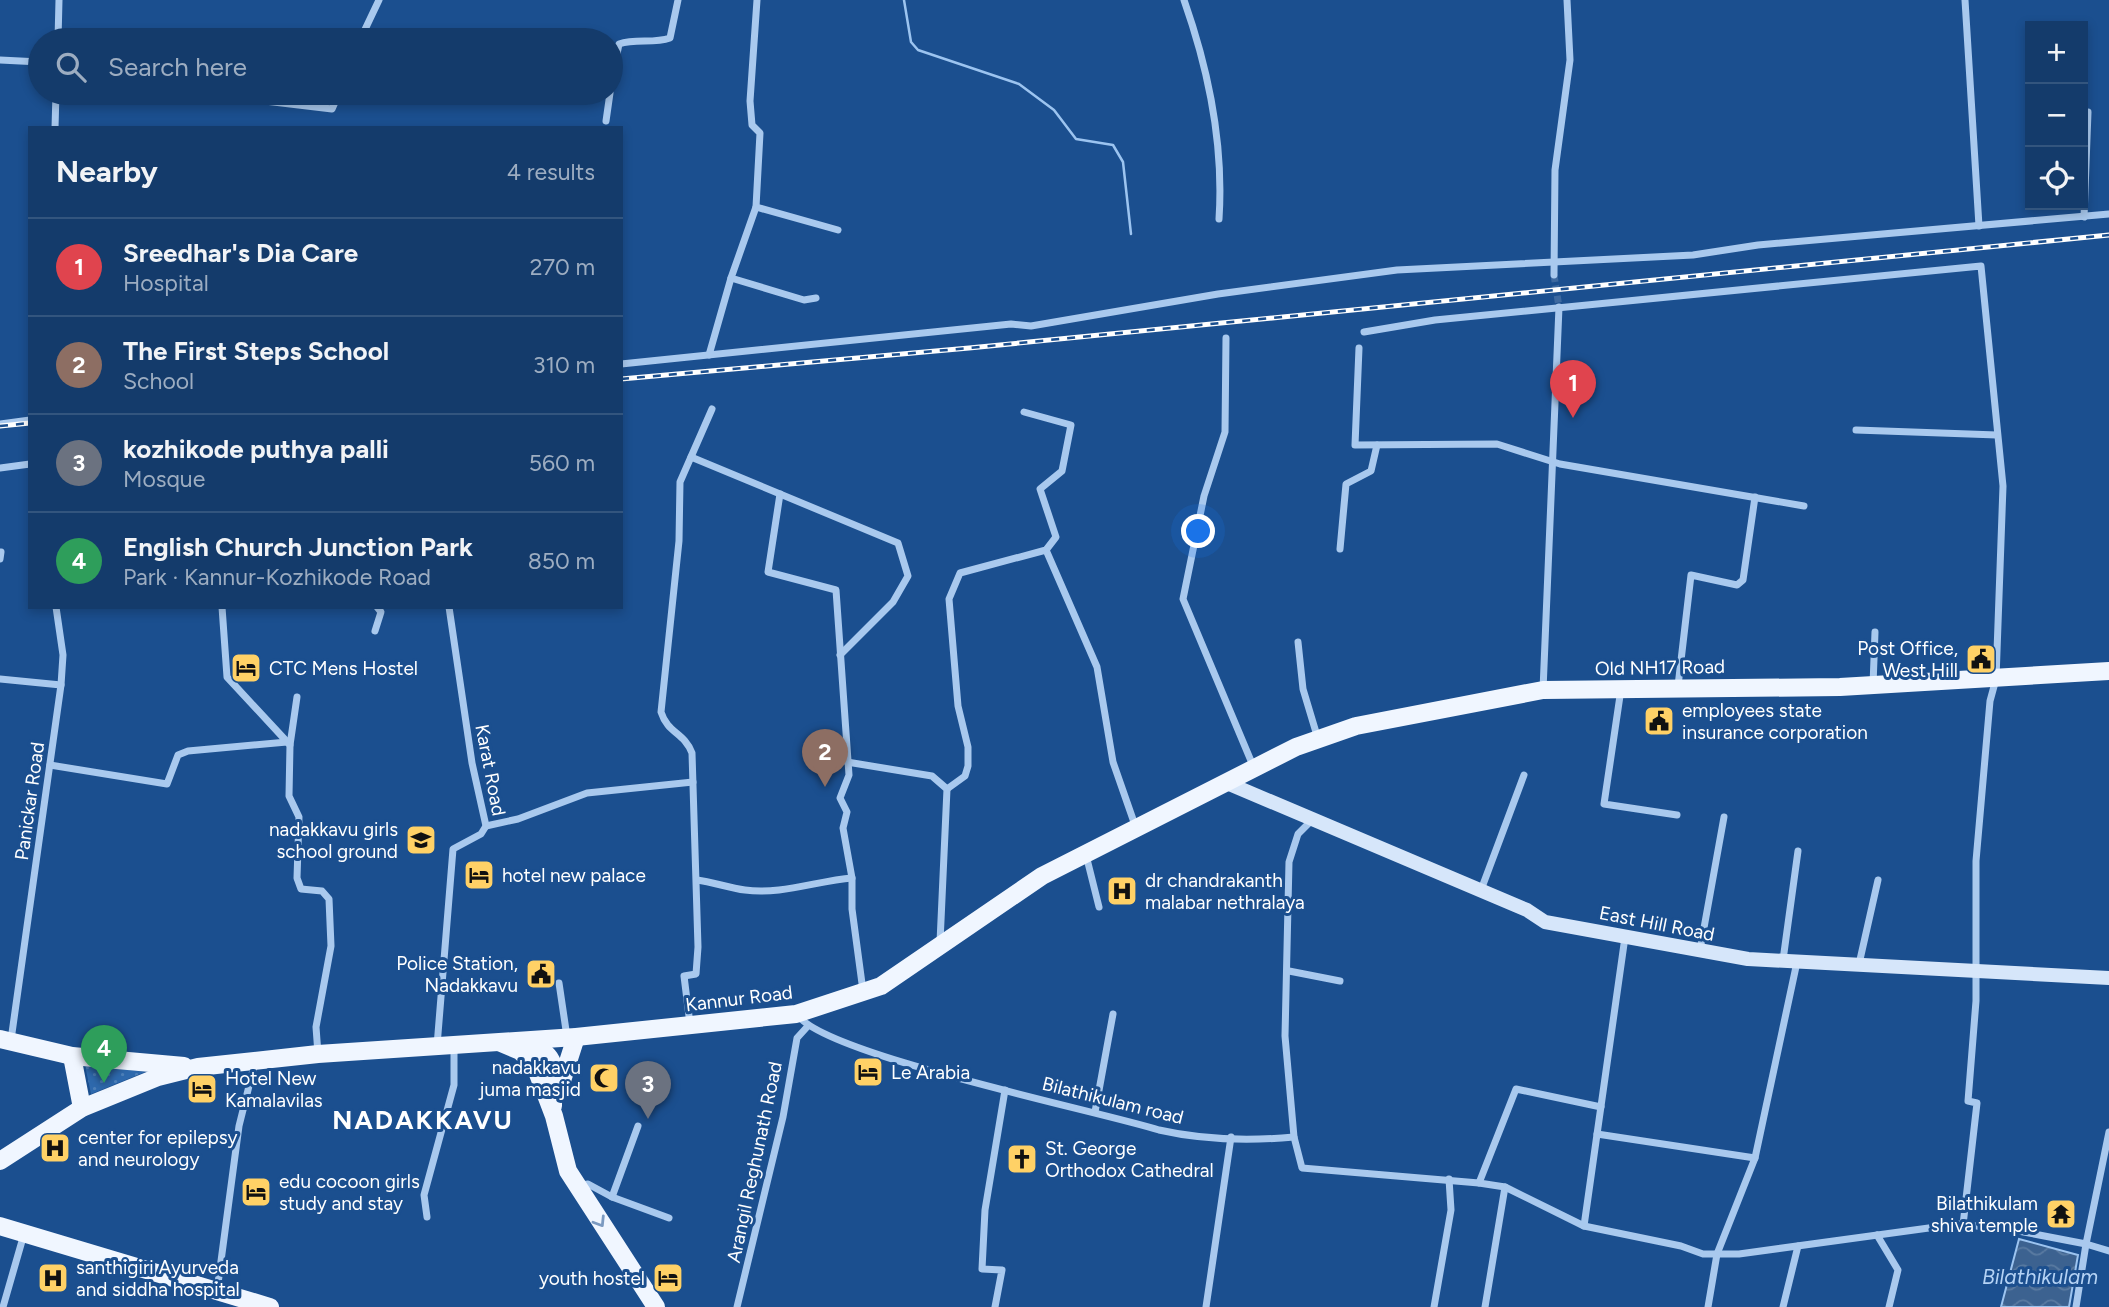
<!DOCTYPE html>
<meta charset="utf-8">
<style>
:root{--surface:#143b6b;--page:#214673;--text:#f1f3f6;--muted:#9dadc1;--line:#33557e;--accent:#ffd166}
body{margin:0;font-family:Figtree,sans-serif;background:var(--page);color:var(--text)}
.controls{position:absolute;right:21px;top:21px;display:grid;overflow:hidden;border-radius:0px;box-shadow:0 4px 10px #0003}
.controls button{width:63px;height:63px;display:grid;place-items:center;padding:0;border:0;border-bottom:2px solid var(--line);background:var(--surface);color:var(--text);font:35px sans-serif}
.you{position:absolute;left:1199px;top:532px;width:24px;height:24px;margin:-18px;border:5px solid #fff;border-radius:50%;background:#1a73e8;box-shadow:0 0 0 10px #1a73e833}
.badge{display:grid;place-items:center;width:46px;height:46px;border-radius:50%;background:var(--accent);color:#fff;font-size:23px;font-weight:700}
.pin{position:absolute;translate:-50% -58px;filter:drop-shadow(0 2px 4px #0008)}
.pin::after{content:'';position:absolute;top:37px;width:24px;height:21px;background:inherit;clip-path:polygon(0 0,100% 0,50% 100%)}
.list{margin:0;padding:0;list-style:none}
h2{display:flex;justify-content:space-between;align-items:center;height:91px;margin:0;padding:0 28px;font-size:30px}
h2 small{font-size:23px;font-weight:400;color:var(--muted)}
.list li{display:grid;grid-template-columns:46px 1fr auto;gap:21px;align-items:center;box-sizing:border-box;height:98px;padding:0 28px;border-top:2px solid var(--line)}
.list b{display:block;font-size:26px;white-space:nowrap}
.list p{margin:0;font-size:23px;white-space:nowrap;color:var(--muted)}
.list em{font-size:23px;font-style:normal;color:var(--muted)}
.icon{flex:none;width:38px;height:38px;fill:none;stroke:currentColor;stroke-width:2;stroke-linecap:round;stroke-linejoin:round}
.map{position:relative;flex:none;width:2109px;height:1307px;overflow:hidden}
.search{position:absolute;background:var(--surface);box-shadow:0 4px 10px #0003;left:28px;top:28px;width:595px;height:77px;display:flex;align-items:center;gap:18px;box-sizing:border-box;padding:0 24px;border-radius:38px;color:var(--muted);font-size:26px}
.panel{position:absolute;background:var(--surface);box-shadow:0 4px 10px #0003;left:28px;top:126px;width:595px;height:483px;border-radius:0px}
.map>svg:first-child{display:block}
.park{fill:url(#park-dots)}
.water{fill:url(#water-waves);stroke:#9cc4f0;stroke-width:2}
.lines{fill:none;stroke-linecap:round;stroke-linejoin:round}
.stream{stroke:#9cc4f0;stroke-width:2.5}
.street-tunnel{stroke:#3d69a0;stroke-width:7;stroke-dasharray:7 3.5;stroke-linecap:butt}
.street{stroke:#a9c9ee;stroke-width:7}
.secondary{stroke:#d6e6fa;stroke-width:14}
.primary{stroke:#f0f6ff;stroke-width:18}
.rail-casing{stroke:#fff;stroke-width:5}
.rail{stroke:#1b4f8f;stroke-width:2.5;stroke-dasharray:8;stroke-linecap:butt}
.oneway{stroke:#7b9ac1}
.labels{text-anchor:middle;stroke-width:6;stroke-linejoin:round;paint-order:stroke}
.poi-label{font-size:19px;fill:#fff;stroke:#1b4f8f;text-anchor:start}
.street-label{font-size:19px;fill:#fff;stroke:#1b4f8f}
.water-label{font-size:21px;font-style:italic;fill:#b5d3f5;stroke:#1b4f8f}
.district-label{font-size:26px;font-weight:bold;letter-spacing:2px;fill:#fff;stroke:#1b4f8f}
</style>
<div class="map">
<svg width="2109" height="1307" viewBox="0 0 2109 1307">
<defs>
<pattern id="park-dots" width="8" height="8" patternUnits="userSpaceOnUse" patternTransform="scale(1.75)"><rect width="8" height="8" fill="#2e69ad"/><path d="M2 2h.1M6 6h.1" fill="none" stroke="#4d80b9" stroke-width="1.8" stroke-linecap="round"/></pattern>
<pattern id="water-waves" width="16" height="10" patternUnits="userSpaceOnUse" patternTransform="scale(1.75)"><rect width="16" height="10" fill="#3c6290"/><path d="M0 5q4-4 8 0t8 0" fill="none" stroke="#597aa1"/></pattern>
</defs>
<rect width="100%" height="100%" fill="#1b4f8f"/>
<path class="park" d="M85,1065L145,1072L91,1094Z"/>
<path class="water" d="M2019,1239L2078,1255L2069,1307H2001Z"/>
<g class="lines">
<path class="stream" d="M904,0L911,42L918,50L1019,84L1054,110L1076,139L1113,145L1123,162L1131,234"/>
<path class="street-tunnel" d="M1554,275L1559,307"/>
<g class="street">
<path d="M757,0L750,101L752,125L760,133L756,207L731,278L804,300L816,298"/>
<path d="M1184,0C1209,71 1224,144 1219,219"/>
<path d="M1965,0L1979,226"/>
<path d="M58,40L59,0"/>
<path d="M360,40L379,0"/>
<path d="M0,60L40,62"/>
<path d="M611,84L619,44C636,38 653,44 670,38L678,0"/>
<path d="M197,93L332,109L339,93"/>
<path d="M606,121L610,93"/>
<path d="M55,128L56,93"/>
<path d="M756,207L838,230"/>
<path d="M2084,217L2088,112"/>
<path d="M1554,275L1555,170L1570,60L1567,0"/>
<path d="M1364,332L1435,320L1981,266L2003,486L1996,679L1990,701L1976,861V1001L1968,1101L1977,1103L1963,1225"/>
<path d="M1226,338L1225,432L1204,496L1183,599L1254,768"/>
<path d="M1359,348L1355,445L1497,444L1560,464L1804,506"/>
<path d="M709,355L731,278"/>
<path d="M621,364L1011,324L1031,326L1218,294L1397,270L1693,255L1758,245L2109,214"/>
<path d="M0,424L30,420"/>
<path d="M1856,430L1997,435"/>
<path d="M691,457L898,543L908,576L893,602L840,655"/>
<path d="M0,468L30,464"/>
<path d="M780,494L768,572L836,590L849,775L840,798L847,812L843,828L852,878V909L863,991"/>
<path d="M1340,549L1346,484L1371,471L1377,445"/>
<path d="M1046,550L1097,667L1113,762L1136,828"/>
<path d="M0,559L1,552"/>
<path d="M222,607L227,677L290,745L289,796L299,817L297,878L301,889L322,891L329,899L331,946L316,1027L318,1054"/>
<path d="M375,631L381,612L377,607"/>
<path d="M1298,642L1303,689L1318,739"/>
<path d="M0,679L61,685"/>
<path d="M1873,685L1875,632"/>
<path d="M1678,686L1691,575L1737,585L1743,580L1755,497"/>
<path d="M1621,689L1604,804L1677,815"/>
<path d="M1543,690L1559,307"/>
<path d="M290,745L297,697"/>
<path d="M847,762L932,776L947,789L940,942"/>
<path d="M50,765L167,784L178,755L188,751L287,742"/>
<path d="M947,789L965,776L968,766V747L958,706L949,599L960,573L1046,550L1056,537L1040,489L1062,471L1071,425L1024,412"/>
<path d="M486,826L518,819L587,793L693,782"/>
<path d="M1086,855L1099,907"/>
<path d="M697,880C713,882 729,888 745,890C780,895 817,881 852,878"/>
<path d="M1481,890L1524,775"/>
<path d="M1700,950L1724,817"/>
<path d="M1783,960L1798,851"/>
<path d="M1859,964L1878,880"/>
<path d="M1289,971L1340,981"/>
<path d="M559,983L567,1037"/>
<path d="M797,1014C820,1054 1099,1111 1159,1130C1203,1140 1249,1141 1294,1137L1302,1168L1479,1183L1516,1089L1601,1107"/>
<path d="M690,1024L684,976L696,974L698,947L692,753C684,732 668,734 661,712L679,541L680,482L712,409"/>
<path d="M11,1040L61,685L63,655L56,607"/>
<path d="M437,1046L453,849L481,834L486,826L472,763L449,607"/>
<path d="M1095,1112L1113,1014"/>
<path d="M1597,1134L1755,1158"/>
<path d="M1294,1137L1285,1036L1289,862L1298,834L1312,820"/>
<path d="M1479,1183L1505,1187L1584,1226L1681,1246L1703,1254H1739L1958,1224L2013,1230L2086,1244L2109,1132"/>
<path d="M578,1186L588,1184L612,1197L669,1218"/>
<path d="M612,1197L638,1126"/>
<path d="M427,1217L424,1195L454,1085V1046"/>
<path d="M1584,1226L1625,937"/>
<path d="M1877,1235L1898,1270L1889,1307"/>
<path d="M217,1291L239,1126L255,1062"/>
<path d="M3,1307L24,1234"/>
<path d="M737,1307L783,1117L797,1038L807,1027"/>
<path d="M995,1307L1002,1270L982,1269L985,1210L1005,1090"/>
<path d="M1206,1307L1231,1137"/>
<path d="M1434,1307L1451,1210L1449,1179"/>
<path d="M1485,1307L1505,1187"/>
<path d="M1708,1307L1717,1254L1755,1158L1797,962"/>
<path d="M1783,1307L1798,1246"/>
<path d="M2076,1307L2086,1244L2109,1251"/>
</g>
<path class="secondary" d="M1227,783L1527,910L1545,922L1748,959L2109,978"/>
<g class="primary">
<path d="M0,1039L72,1056L184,1066"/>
<path d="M501,1043L520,1051L535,1066L554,1116L568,1171L656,1307"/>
<path d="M524,1043C563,1054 553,1073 553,1106"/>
<path d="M72,1056L82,1108"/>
<path d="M559,1090L576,1037"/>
<path d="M0,1161L82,1108L158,1077L198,1067L318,1054L576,1037L796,1014L881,986L1042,876L1296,747L1356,726L1543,690L1840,687L2109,671"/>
<path d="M0,1226L270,1307"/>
</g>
<g class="rail-casing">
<g id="rail">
<path d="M621,379L969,348L2109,235"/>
<path d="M0,426L30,423"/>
</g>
</g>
<use href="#rail" class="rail"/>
</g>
<defs><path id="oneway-chevron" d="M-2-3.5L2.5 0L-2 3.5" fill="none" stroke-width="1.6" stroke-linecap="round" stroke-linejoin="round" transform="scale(1.75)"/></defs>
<use class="oneway" href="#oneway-chevron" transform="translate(600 1222) rotate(58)"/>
<defs>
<g id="civic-square" transform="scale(1.575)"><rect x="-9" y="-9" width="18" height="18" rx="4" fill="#ffd166" stroke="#1b4f8f"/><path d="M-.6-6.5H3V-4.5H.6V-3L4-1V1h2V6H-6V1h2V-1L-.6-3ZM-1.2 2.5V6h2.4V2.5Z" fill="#111"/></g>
<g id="hotel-square" transform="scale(1.575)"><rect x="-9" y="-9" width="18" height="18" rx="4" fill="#ffd166" stroke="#1b4f8f"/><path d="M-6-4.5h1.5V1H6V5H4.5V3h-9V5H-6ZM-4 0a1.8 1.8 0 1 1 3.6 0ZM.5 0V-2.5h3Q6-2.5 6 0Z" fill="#111"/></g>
<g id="school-square" transform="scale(1.575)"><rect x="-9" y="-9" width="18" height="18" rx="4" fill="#ffd166" stroke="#1b4f8f"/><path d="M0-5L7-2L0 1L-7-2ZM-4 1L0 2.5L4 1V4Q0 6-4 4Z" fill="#111"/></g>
<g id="hospital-square" transform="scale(1.575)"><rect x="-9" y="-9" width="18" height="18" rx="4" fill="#ffd166" stroke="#1b4f8f"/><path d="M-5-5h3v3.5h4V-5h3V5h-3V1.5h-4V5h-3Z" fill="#111"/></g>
<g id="mosque-square" transform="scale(1.575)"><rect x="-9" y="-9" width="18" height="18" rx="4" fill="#ffd166" stroke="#1b4f8f"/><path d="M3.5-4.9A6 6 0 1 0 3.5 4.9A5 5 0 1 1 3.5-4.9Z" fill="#111"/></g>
<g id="church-square" transform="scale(1.575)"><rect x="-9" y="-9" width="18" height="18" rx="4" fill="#ffd166" stroke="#1b4f8f"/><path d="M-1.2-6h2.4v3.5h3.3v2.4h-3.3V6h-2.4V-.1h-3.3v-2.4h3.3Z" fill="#111"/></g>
<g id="temple-square" transform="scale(1.575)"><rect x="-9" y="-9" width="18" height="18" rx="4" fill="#ffd166" stroke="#1b4f8f"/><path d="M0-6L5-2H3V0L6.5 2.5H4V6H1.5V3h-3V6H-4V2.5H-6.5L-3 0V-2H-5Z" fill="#111"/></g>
</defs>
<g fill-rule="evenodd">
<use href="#civic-square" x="1981" y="659"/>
<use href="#hotel-square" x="246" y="668"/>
<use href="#civic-square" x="1659" y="721"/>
<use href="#school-square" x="421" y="840"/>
<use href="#hotel-square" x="479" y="875"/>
<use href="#hospital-square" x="1122" y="891"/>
<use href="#civic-square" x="541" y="974"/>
<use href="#hotel-square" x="868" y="1072"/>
<use href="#mosque-square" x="604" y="1078"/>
<use href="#hotel-square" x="202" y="1089"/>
<use href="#hospital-square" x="55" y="1148"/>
<use href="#church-square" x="1022" y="1159"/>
<use href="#hotel-square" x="256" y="1192"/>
<use href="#temple-square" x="2061" y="1214"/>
<use href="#hospital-square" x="53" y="1278"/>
<use href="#hotel-square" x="668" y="1278"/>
</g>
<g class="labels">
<g class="poi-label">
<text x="1958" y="655" text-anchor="end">Post Office,<tspan x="1958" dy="22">West Hill</tspan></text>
<text x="269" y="675">CTC Mens Hostel</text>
<text x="1682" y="717">employees state<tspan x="1682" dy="22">insurance corporation</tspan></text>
<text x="398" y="836" text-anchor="end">nadakkavu girls<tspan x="398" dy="22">school ground</tspan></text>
<text x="502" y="882">hotel new palace</text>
<text x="1145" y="887">dr chandrakanth<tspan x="1145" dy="22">malabar nethralaya</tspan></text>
<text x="518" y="970" text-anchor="end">Police Station,<tspan x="518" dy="22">Nadakkavu</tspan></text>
<text x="581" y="1074" text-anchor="end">nadakkavu<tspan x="581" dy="22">juma masjid</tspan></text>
<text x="891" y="1079">Le Arabia</text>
<text x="225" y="1085">Hotel New<tspan x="225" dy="22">Kamalavilas</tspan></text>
<text x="78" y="1144">center for epilepsy<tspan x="78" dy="22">and neurology</tspan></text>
<text x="1045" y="1155">St. George<tspan x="1045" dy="22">Orthodox Cathedral</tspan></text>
<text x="279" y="1188">edu cocoon girls<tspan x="279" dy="22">study and stay</tspan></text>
<text x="2038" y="1210" text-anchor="end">Bilathikulam<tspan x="2038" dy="22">shiva temple</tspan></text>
<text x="76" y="1274">santhigiri Ayurveda<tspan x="76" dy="22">and siddha hospital</tspan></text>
<text x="645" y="1285" text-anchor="end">youth hostel</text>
</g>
<g class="street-label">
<text transform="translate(1660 667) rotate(-1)" y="7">Old NH17 Road</text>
<text transform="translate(491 770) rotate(79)" y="7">Karat Road</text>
<text transform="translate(29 801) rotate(-82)" y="7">Panickar Road</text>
<text transform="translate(1657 923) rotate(11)" y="7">East Hill Road</text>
<text transform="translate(739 998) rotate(-7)" y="7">Kannur Road</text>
<text transform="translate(1113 1100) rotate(14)" y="7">Bilathikulam road</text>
<text transform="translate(754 1162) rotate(-78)" y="7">Arangil Reghunath Road</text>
</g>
<g class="water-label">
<text x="2040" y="1284">Bilathikulam</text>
</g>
<g class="district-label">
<text x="423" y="1129">NADAKKAVU</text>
</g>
</g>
</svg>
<div class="controls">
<button>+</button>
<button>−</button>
<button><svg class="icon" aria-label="locate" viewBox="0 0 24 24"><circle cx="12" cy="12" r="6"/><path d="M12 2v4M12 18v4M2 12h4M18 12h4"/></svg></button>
</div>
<div class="you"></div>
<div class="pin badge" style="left:1573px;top:418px;background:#e0444e">1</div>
<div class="pin badge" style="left:825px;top:787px;background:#8d6e63">2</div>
<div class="pin badge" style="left:648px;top:1119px;background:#6b7280">3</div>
<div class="pin badge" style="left:104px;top:1083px;background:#2e9e5b">4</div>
<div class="search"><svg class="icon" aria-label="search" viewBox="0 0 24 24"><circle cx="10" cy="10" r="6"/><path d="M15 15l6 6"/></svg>Search here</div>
<section class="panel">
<h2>Nearby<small>4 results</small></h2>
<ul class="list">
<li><span class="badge" style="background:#e0444e">1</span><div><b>Sreedhar's Dia Care</b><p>Hospital</p></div><em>270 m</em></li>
<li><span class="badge" style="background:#8d6e63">2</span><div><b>The First Steps School</b><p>School</p></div><em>310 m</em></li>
<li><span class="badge" style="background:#6b7280">3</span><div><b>kozhikode puthya palli</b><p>Mosque</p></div><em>560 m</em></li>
<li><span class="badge" style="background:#2e9e5b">4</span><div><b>English Church Junction Park</b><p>Park · Kannur-Kozhikode Road</p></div><em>850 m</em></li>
</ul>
</section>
</div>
